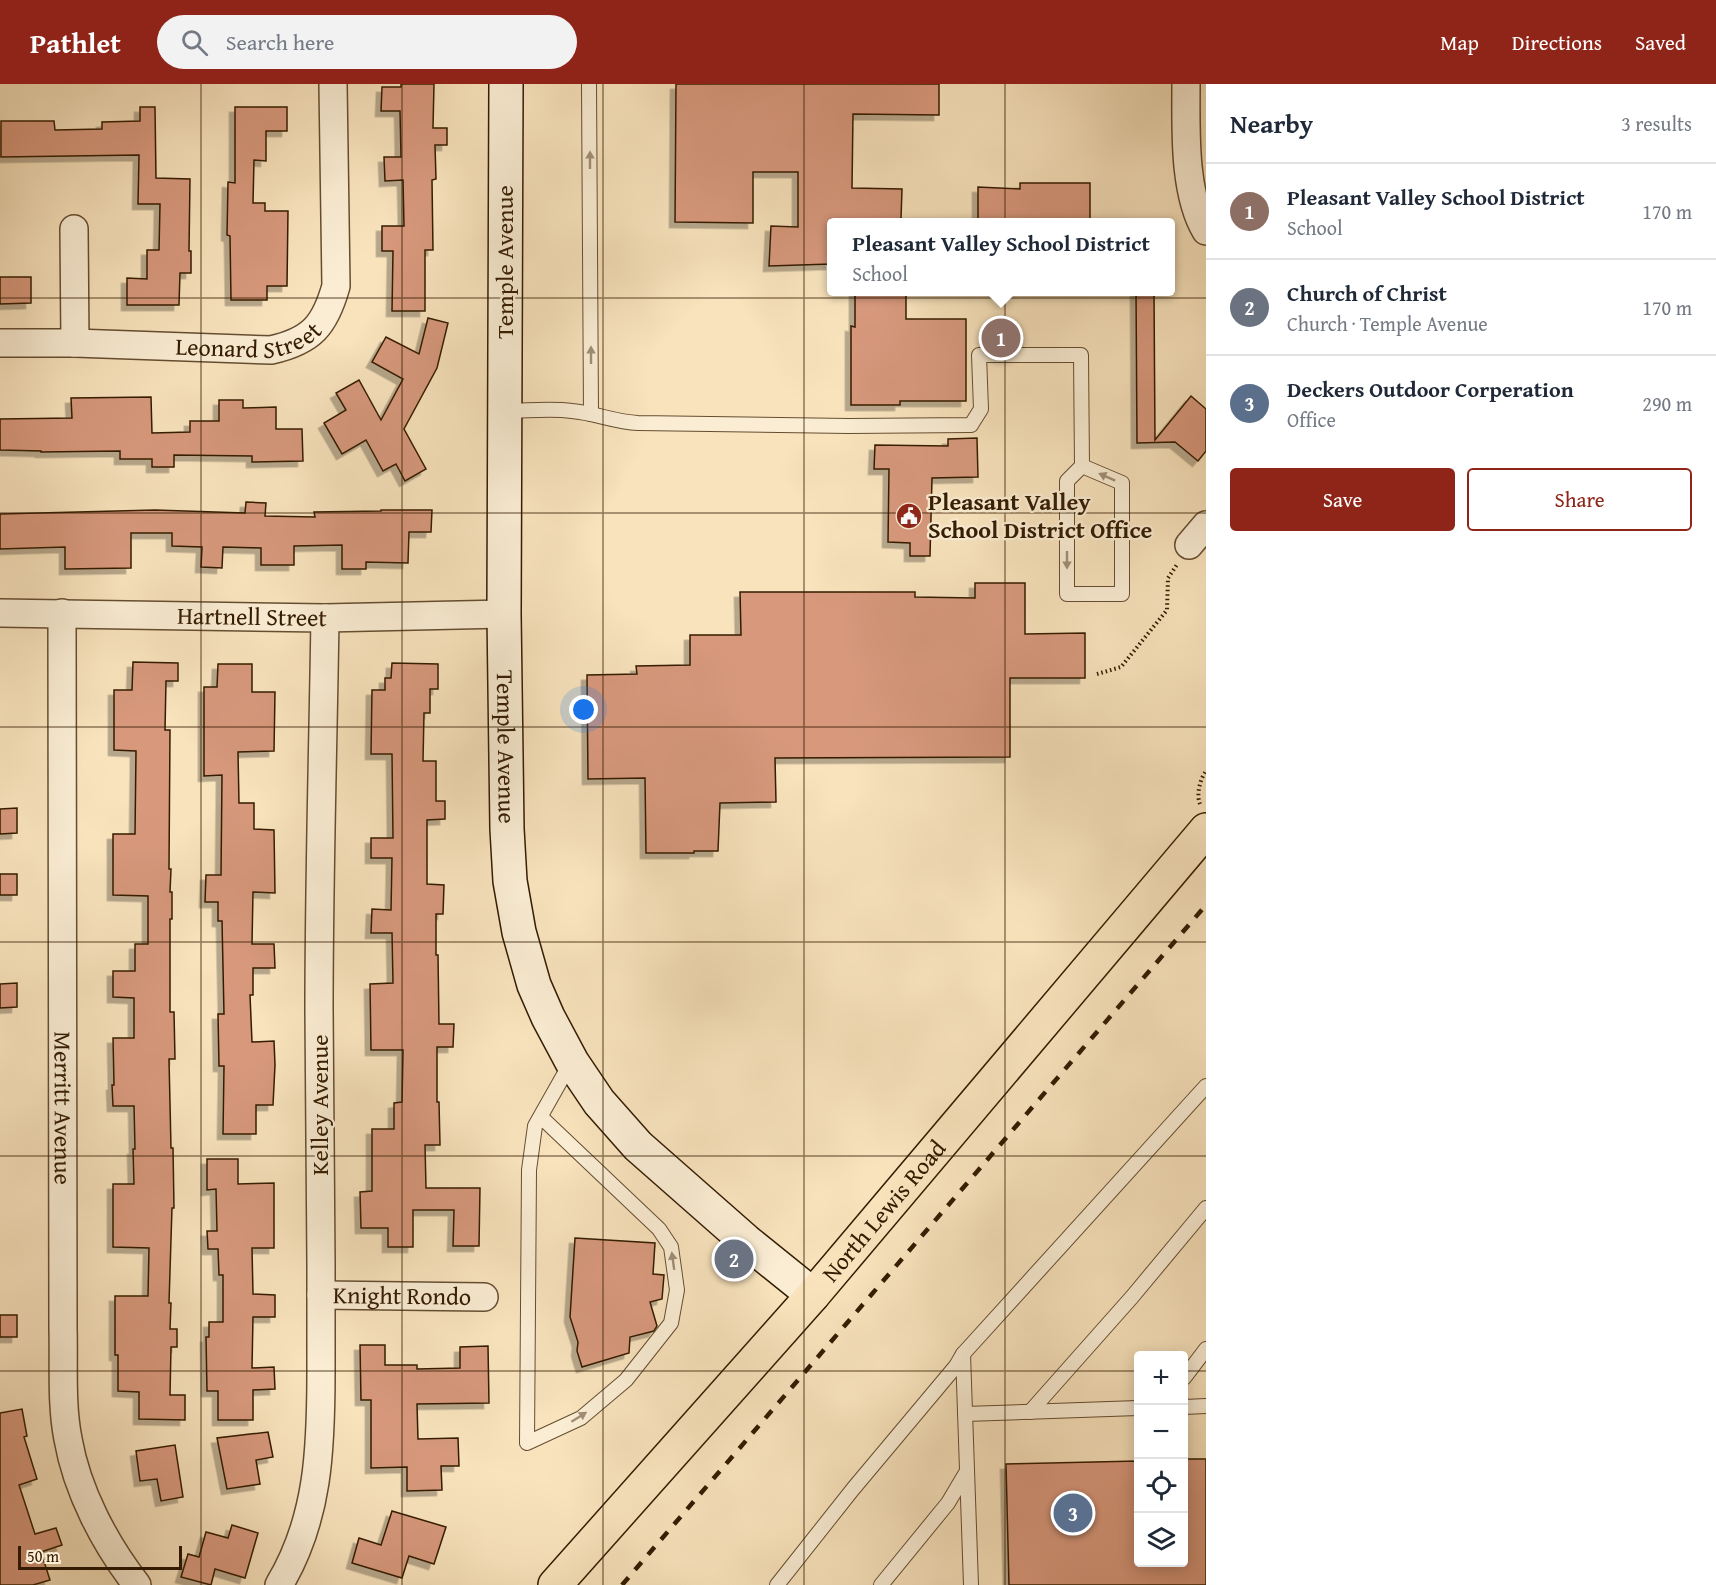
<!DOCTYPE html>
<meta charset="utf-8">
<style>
:root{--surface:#fff;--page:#f2f2f3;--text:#1f2937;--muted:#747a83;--line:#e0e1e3;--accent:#8f2418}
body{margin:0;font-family:"Gentium Book Plus",serif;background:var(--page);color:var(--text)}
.controls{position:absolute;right:18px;bottom:18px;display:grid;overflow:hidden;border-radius:6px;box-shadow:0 3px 15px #0003}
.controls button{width:54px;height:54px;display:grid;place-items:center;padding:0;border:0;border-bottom:2px solid var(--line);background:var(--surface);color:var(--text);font:30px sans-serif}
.scale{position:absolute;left:18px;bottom:15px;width:164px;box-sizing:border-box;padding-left:6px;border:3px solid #341b01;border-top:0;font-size:16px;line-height:21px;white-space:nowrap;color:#341b01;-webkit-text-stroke:4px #faedd4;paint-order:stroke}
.you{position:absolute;left:584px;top:626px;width:21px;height:21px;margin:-15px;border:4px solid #fff;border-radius:50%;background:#1a73e8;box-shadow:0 0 0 9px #1a73e833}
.badge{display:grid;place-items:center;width:39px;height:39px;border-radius:50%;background:var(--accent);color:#fff;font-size:20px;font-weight:700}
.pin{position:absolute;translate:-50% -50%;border:3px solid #fff;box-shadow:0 2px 6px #0006}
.popup{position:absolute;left:827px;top:134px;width:348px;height:78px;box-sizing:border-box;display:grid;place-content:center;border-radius:6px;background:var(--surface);filter:drop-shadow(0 2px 4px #0005);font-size:20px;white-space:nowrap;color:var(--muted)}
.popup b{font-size:22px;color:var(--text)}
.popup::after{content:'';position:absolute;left:50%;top:100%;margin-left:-12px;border:12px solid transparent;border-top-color:var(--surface)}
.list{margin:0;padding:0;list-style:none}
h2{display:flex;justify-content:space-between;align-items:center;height:78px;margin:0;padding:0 24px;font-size:26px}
h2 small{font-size:20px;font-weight:400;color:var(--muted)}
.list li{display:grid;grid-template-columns:39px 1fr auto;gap:18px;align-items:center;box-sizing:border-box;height:96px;padding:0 24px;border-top:2px solid var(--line)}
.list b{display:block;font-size:22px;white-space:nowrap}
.list p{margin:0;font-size:20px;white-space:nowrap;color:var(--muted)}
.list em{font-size:20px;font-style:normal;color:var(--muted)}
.actions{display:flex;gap:12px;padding:18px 24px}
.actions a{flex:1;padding:14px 0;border:2px solid var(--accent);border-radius:6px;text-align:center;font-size:21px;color:var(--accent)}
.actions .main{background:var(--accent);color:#fff}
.icon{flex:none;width:33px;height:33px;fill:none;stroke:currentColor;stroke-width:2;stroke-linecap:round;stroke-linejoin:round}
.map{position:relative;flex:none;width:1206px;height:1501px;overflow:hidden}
header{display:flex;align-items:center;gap:36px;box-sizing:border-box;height:84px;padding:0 30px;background:var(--accent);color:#fff}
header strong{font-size:28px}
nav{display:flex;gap:33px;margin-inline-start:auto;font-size:21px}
.search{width:420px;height:54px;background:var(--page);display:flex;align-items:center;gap:15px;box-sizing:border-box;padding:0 21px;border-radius:33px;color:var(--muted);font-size:22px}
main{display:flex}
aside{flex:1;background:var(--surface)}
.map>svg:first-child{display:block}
.building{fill:#d7987c;stroke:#341b01;stroke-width:1.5;filter:url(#shadow)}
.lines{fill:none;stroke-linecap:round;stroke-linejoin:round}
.service-casing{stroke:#654d30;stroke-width:16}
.minor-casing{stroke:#654d30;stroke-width:30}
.secondary-casing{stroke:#341b01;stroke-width:36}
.primary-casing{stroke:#341b01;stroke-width:36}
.path{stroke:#341b01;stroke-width:4;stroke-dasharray:1.5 3;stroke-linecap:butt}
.service{stroke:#faedd4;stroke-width:14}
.minor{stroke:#faedd4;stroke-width:27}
.secondary{stroke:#faedd4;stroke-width:33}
.primary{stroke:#f8e3bd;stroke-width:33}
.rail{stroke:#341b01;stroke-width:4.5;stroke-dasharray:10 10;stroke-linecap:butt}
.oneway{fill:#a18e75}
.grid{fill:none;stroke:#341b01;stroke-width:1.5;stroke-opacity:0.55}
.labels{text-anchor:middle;stroke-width:4.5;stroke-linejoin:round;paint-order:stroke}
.street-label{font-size:24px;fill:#341b01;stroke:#faedd4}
.poi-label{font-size:24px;font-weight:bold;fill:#341b01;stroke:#faedd4;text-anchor:start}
</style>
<header>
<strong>Pathlet</strong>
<div class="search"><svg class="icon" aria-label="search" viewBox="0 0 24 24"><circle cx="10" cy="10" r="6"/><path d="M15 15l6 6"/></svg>Search here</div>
<nav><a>Map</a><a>Directions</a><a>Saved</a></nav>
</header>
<main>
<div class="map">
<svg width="1206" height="1501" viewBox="0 0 1206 1501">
<defs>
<filter id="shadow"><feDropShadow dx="-5.5" dy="5.5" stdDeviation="0" flood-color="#0004"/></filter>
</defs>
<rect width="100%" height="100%" fill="#f8e3bd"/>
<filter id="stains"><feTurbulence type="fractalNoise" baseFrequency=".00333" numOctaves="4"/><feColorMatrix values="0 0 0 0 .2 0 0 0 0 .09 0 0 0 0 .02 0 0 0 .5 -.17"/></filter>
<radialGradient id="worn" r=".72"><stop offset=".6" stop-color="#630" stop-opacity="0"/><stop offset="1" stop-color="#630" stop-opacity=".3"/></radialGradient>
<g class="building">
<path d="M401,0H434L433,44H447V61H435L436,95L432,96L433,166H425V227H392L393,167H382V142H404L403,96L385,97L384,73H401L400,27H381L382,3H401Z"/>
<path d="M676,0H939V31L853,30L852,104L902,105L901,135H831V180L769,182L771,142L798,143V88H753V139L675,138Z"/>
<path d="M140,23H155L156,94L190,95L189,167H191V189H180L179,221H127V194L147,195V166H159L160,120H138L139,71L1,73V37H54L55,46L102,45V38L140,37Z"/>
<path d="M235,23H287V47H266V77L254,76L253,119H265V127H288L287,202H267V216H231L230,152L227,151L228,98L235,99Z"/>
<path d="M1020,99H1090V138H978V103L1020,105Z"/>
<path d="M0,193H31V219L0,220Z"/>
<path d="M855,207H906V235H966V317H900V321H851V242L855,243Z"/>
<path d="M1136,207H1154L1155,356L1191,312L1206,325V367L1198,377L1175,358L1137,359Z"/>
<path d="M428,234L448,239L437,284L404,345L426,385L405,397L396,380L383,387L366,356L342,370L324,339L346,326L336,309L359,296L381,336L403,295L372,278L386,253L419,270Z"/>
<path d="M151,313L152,349L190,348V337H219V316H243V324L276,323V345H302L303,377L252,378V372L174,371V383H152V375H120V367L41,368V367L0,366V335L72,334L71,314Z"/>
<path d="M977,354L978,393L932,394L930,472H910V459L888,458L889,385H874L875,361L948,362V355Z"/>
<path d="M246,418L266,419L265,432L315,433L314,428L381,427V426H432L431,448H409L408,479L366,478V485H342V461L294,462V481H261V464L223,463L222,484L201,483L202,463L172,462V449H131V484L65,485V463L0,465V430L155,426L245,429Z"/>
<path d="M975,499H1025V550L1085,549V594H1010V673L775,674L776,718L720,719L718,767H694V769H646L645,694L588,695L587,591L637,590L636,582L690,581V551H741L740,508H915V513L975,514Z"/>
<path d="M133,578L178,579V597H166L165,646H170L169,785H171L170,808H172V835H170V928H174L175,975H169L171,1064H173L174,1124H172L169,1219H171L170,1245H177V1263H171L170,1311H185V1336L139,1335V1308L118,1307V1271H115V1212H148L149,1164L113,1163V1100H134L133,1065H135L134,1022H113L112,1001H114L113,954H134V914L113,913V887H135V860H148V812L113,811V750H135L136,667L114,666V606H132Z"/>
<path d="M392,579L438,580V605H430V629H424L423,677H436V717H445V735L427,736V800L444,801L443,830H436V871H438L439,940H454L453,963H437V1018H439L440,1061H425L426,1104H480L479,1162H453L454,1126H413V1163H388V1144H361L360,1108L372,1107V1045H394V1019L402,1018L403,966H371L370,900L393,899L392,849H371L372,825L391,826L392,774H371V754H393L392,670H371L372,606H385V594H391Z"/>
<path d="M218,580H252V608H275L274,667L238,668L239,719H254V745L274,746L275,809L253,808L252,860H274L275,884H253V911H250L252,958L274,957L275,981L273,1021H256V1050H223L224,982H219L218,930H224L222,837H218V818H205L206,791H221L222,691L204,692V603H217Z"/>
<path d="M17,724V749L0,750V725Z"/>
<rect x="0" y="790" width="17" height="21"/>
<path d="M17,899V923L0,924V900Z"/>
<path d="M207,1075H238V1100L274,1099V1164H252L253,1210L275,1211V1233H253L252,1284L274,1283L275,1305L253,1306V1336H218V1307H207L206,1253H209V1238H223V1191H219L218,1165H208L207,1147H217L216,1105L207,1106Z"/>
<path d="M575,1154L655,1159L653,1190L664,1191L662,1215L650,1218L657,1242L654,1247L630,1253L629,1269L582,1283L577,1267L578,1258L570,1233Z"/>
<rect x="0" y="1231" width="17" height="22"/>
<path d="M360,1261H385V1281H417V1285L460,1284V1263L488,1262L489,1319L417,1320L418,1355L458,1354L459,1382H441L442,1406L407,1407V1383L371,1384V1316H361Z"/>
<path d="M22,1325L27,1352L24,1353L37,1395L19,1401L35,1450L56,1444L62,1461L41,1468L50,1496L33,1501H0V1329Z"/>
<path d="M268,1348L273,1373L256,1376L260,1400L227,1405L217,1354Z"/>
<path d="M175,1361L183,1413L161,1417L157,1395L140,1397L136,1367Z"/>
<path d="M1184,1375H1206V1501H1009L1006,1380L1138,1377V1479H1184Z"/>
<path d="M392,1427L446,1443L434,1480L409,1472L402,1494L352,1479L359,1454L381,1461Z"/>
<path d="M232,1441L258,1449L245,1494L215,1485L211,1501L181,1493L188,1470L199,1473L206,1448L228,1454Z"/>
</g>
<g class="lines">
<g class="service-casing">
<g id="service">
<path d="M589,0L591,330"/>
<path d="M505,327C527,327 550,324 572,327C595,329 615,338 638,339L849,342L971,341L981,325L979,271H1081L1082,382L1067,397V510H1122V399L1082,382"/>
<path d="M541,1033L659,1145L671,1163L677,1206L671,1239L626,1296L581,1334L527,1359L529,1086L535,1042L570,980"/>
<path d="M963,1270L971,1501"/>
<path d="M1184,1294L1206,1265"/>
<path d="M1184,1323L1206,1322"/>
<path d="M1030,1328L1132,1213L1206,1124"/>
<path d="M965,1330L1138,1324"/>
<path d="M777,1501L853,1405L956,1282L963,1270L1206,1002"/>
<path d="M881,1501L948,1419L967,1387"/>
</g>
</g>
<g class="minor-casing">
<g id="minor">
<path d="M1186,0C1186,43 1183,109 1206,147"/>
<path d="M74,145L75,259"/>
<path id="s1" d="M0,259H75L271,266C312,257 325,241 336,202L333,0"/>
<path d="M1189,461L1206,441"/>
<path id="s2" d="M0,529L325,534L504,530"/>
<path id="s3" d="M62,529L63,1244C64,1280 61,1320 68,1355C77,1407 105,1460 137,1501"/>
<path id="s4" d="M321,1211L484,1213"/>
<path d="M279,1501C319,1435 321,1363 321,1288C321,1252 321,1216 321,1180C320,1095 319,1010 319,926C319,795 323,664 325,534"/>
</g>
</g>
<g class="secondary-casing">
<g id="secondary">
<path id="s5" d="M506,0L504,530L507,745L510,797L519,848L534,901L548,933L572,978L599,1018L638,1062L746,1157L813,1211"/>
</g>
</g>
<g class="primary-casing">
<g id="primary">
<path id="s6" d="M555,1501L813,1211L1206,746"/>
</g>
</g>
<g class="path">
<path d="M1097,590L1121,583L1167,526L1168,494L1178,479"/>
<path d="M1200,720C1196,711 1200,695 1206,687"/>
</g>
<use href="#service" class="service"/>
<use href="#minor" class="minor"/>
<use href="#secondary" class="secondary"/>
<use href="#primary" class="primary"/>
<path class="rail" d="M622,1501L1206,821"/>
</g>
<defs><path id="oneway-solid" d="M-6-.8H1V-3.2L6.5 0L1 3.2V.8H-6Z" transform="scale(1.5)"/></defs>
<g class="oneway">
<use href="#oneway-solid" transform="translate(590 76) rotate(-90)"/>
<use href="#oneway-solid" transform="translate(591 271) rotate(-90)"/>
<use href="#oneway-solid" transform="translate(1107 393) rotate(-156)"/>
<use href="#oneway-solid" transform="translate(1067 476) rotate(90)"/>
<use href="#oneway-solid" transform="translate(673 1177) rotate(-98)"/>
<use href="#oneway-solid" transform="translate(579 1333) rotate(-32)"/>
</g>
<path class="grid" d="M201,0V1501M402,0V1501M603,0V1501M804,0V1501M1005,0V1501M0,214H1206M0,429H1206M0,643H1206M0,858H1206M0,1072H1206M0,1287H1138M1184,1287H1206"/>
<defs>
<g id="civic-disc" transform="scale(1.35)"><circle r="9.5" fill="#8f2418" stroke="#faedd4"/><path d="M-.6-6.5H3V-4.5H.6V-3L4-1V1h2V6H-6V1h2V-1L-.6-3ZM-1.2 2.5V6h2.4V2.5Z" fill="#fff"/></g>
</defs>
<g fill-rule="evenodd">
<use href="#civic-disc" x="909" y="432"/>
</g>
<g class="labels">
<g class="street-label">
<text transform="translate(505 178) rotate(-90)" y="8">Temple Avenue</text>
<text dy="8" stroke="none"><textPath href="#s1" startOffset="250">Leonard Street</textPath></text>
<text dy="8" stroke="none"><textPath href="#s2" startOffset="252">Hartnell Street</textPath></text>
<text dy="8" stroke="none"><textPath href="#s5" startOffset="663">Temple Avenue</textPath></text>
<text transform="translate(320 1021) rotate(-90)" y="8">Kelley Avenue</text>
<text dy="8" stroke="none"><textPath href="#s3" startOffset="495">Merritt Avenue</textPath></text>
<text dy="8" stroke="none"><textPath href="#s6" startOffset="498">North Lewis Road</textPath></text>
<text dy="8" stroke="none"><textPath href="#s4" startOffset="81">Knight Rondo</textPath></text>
</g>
<g class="poi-label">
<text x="928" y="426">Pleasant Valley<tspan x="928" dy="28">School District Office</tspan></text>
</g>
</g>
<rect width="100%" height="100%" filter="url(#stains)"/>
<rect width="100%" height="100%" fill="url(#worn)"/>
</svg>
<div class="controls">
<button>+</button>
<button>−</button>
<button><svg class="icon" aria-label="locate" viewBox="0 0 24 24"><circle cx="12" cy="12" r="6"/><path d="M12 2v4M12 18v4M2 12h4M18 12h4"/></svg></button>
<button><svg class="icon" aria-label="layers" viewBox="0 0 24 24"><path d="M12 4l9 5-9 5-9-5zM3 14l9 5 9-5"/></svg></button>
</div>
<div class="scale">50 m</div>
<div class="you"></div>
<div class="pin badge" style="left:1001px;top:254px;background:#8d6e63">1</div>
<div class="popup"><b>Pleasant Valley School District</b>School</div>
<div class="pin badge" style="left:734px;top:1175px;background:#6b7280">2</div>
<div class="pin badge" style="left:1073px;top:1429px;background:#5c6f8a">3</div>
</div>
<aside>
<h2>Nearby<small>3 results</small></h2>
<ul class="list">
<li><span class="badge" style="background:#8d6e63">1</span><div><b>Pleasant Valley School District</b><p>School</p></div><em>170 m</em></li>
<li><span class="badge" style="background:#6b7280">2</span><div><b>Church of Christ</b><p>Church · Temple Avenue</p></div><em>170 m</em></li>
<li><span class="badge" style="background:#5c6f8a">3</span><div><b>Deckers Outdoor Corperation</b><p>Office</p></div><em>290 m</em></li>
</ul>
<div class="actions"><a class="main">Save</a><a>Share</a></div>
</aside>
</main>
